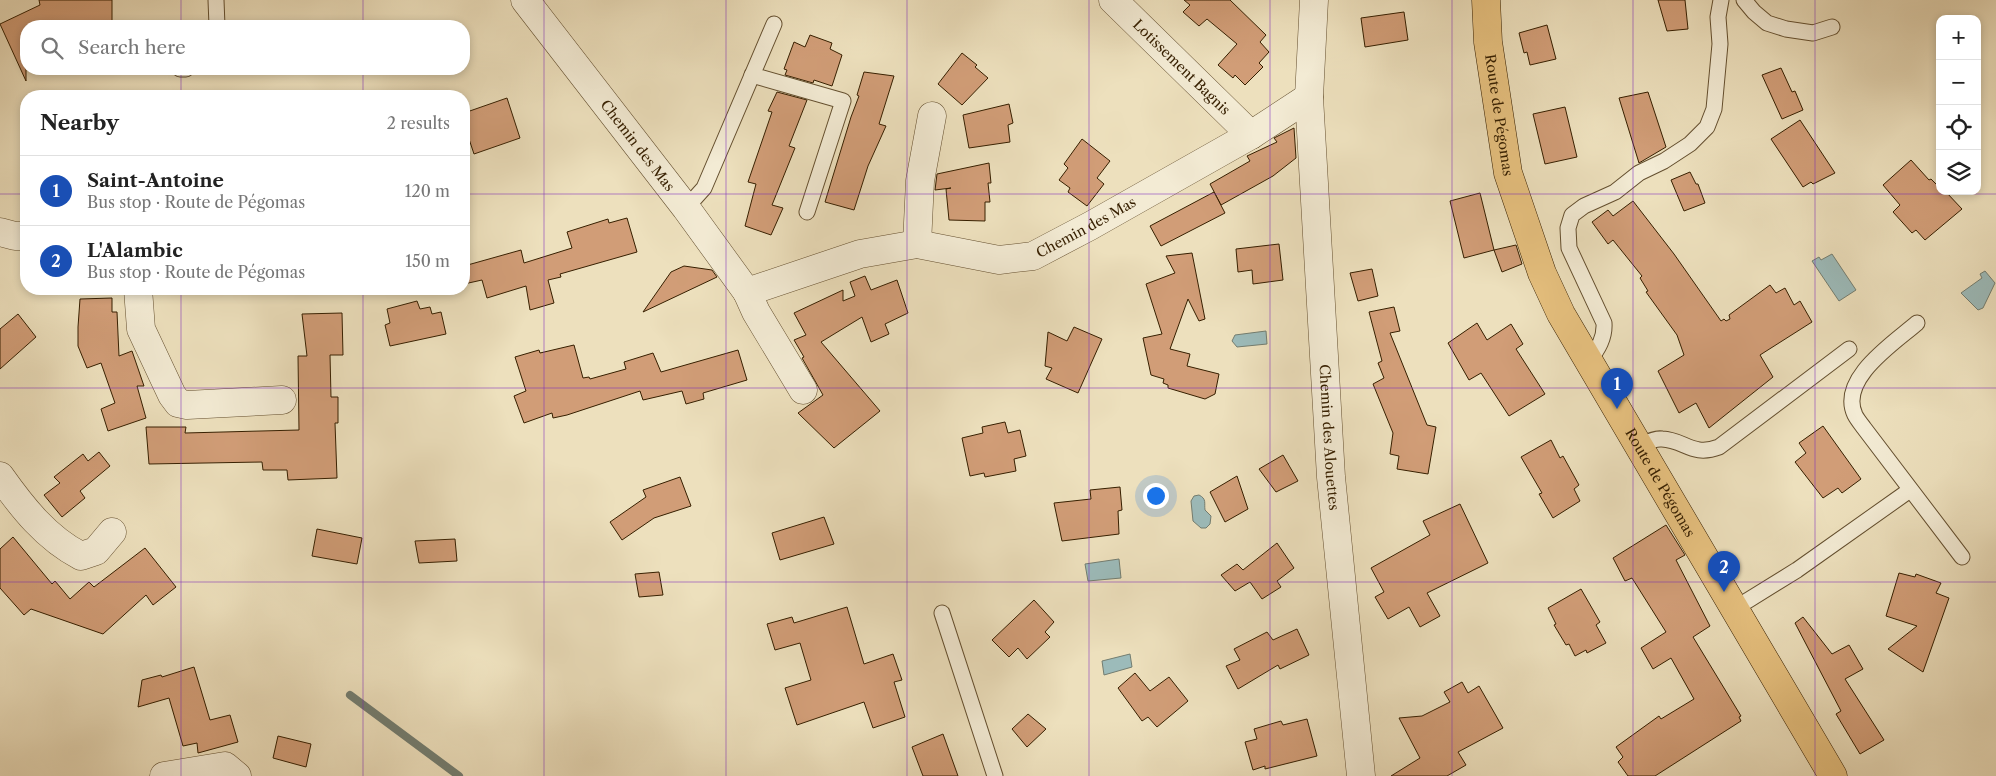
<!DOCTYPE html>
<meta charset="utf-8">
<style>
:root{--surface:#fff;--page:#f2f2f2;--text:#222;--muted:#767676;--line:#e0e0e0;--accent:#1a73e8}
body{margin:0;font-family:"Libre Caslon Text",serif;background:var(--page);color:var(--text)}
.controls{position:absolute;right:15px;top:15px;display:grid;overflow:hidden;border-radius:10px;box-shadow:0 2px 8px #0003}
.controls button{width:45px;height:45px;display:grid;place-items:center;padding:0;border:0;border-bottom:1px solid var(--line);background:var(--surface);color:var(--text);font:25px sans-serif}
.you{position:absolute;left:1155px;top:495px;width:18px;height:18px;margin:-12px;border:4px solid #fff;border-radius:50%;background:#1a73e8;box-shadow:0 0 0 8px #1a73e833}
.badge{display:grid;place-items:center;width:32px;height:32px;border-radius:50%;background:var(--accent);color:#fff;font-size:16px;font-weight:700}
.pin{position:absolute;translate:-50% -41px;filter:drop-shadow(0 1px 2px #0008)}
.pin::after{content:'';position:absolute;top:26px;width:18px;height:15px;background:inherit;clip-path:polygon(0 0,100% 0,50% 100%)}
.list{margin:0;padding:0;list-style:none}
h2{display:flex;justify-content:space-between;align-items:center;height:65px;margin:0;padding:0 20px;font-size:21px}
h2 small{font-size:16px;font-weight:400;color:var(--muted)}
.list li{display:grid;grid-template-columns:32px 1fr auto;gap:15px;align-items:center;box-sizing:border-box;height:70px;padding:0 20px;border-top:1px solid var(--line)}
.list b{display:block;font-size:19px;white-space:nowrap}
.list p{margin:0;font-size:16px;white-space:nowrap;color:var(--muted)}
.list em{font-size:16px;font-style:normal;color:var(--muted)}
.icon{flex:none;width:28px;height:28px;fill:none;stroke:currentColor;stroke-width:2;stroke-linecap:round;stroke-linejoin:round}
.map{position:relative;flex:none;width:1996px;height:776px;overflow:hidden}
.search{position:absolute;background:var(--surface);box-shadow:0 2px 8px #0003;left:20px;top:20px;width:450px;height:55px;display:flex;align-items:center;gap:12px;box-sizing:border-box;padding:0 18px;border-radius:20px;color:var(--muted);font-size:19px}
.panel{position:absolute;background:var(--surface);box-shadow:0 2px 8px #0003;left:20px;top:90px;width:450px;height:205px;border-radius:20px}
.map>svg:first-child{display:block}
.water{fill:#9cbbba;stroke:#737d70}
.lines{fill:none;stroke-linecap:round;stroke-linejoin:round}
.stream{stroke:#737d70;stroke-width:8}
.building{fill:#d19d77;stroke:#361f00}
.service-casing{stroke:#644f2f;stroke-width:17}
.minor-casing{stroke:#644f2f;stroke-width:29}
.primary-casing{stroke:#361f00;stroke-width:29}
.service{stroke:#f3ebd4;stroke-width:15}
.minor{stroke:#f3ebd4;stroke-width:28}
.primary{stroke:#e6c07e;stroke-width:28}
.grid{fill:none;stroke:#7b2cbf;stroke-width:1;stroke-opacity:0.55}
.labels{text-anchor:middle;stroke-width:4;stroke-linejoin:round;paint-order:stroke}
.street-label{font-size:14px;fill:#361f00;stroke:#f3ebd4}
</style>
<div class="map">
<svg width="1996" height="776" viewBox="0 0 1996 776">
<rect width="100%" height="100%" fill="#ede0bd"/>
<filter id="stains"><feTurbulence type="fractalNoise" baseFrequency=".004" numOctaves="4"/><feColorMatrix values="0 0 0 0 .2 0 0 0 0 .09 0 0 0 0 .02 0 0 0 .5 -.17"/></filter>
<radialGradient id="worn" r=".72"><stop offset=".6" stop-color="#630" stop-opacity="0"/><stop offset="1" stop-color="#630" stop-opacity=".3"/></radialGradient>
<g class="water">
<path d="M1832,254L1856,290L1839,301L1812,261L1819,257L1821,260Z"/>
<path d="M1985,271L1995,283L1983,308L1978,310L1961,293L1982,278L1980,274Z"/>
<path d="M1266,331L1267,344L1237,347L1232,341L1235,335Z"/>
<path d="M1199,495C1207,499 1204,503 1205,510L1211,516L1210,524L1206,528H1201L1193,521L1191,501L1194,496Z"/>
<path d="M1119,559L1121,578L1088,581L1085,564Z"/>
<path d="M1130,654L1132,667L1104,675L1102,661Z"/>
</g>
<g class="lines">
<path class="stream" d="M350,695L459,776"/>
</g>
<g class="building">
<path d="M39,0H112V26H26V81L0,24L40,5Z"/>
<path d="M1184,0H1230L1266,35L1260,42L1269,52L1259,63L1263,67L1245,85L1235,75L1233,78L1218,65L1237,44L1207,19L1199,26L1183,12L1190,5Z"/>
<path d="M1658,0H1685L1688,29L1667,31Z"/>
<path d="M1404,12L1408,40L1365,47L1361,18Z"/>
<path d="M1547,25L1556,59L1530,65L1527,52L1524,53L1519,33Z"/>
<path d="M810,35L832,43L830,49L842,55L832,86L814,80L813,83L785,75L787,70L784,69L794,42L805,47Z"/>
<path d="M962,53L977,65L975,67L988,78L962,105L938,84Z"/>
<path d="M1781,68L1792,92L1795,91L1803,110L1782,119L1762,75Z"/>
<path d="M864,72L894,76L879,124L886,126L868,166L854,210L825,202L851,117L859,96L857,95Z"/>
<path d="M777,92L807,100L789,146L795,148L772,205L783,208L771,235L745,226L756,184L748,182L772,112L768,111Z"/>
<path d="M1648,92L1666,147L1639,163L1619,98Z"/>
<path d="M507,98L520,138L474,154L464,124V113Z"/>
<path d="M1009,104L1013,123L1008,125L1010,142L969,148L963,115Z"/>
<path d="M1565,107L1577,157L1545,164L1533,114Z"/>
<path d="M1800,120L1835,173L1813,184L1811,182L1803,187L1771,139Z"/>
<path d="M1294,128L1296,158L1273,176L1221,205L1210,184L1250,161L1247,156L1277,142L1274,138Z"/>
<path d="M1082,139L1110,161L1097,178L1104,184L1087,206L1068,192L1070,188L1059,180L1068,168L1064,164Z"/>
<path d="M1911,160L1929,180L1931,179L1940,188V191L1944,193L1946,192L1962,209L1925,240L1916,230L1912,233L1893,212L1900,205L1883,185Z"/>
<path d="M989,163L991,183H988L990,202H985V221L949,220L946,189L951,188L935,190L937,174Z"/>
<path d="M1690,172L1696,184H1698L1705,203L1684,211L1671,180Z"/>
<path d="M1214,192L1225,213L1161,246L1150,226Z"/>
<path d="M1480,193L1494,250L1464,258L1450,201Z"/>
<path d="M1633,201L1674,254L1721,321L1724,319L1726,321L1730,319L1729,315L1770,285L1776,293L1785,288L1794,305L1800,301L1812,322L1760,355L1773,377L1709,428L1696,403L1679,413L1658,371L1684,355L1677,335L1646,292L1648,291L1640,278L1642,276L1613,240L1608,244L1592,222L1608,210L1613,216Z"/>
<path d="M627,218L637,252L560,274L561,277L548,280L554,303L530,310L526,286L487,298L482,280L464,284V266L521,250L524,263L572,248L567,232L608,219L609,223Z"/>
<path d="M1279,244L1283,280L1253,284L1252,270L1238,272L1236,249Z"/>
<path d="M1516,245L1522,264L1502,272L1494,250Z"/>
<path d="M1192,253L1205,319L1199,321L1188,299L1170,349L1190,354L1187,366L1219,374L1215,394L1205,399L1168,388V385L1163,383L1164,379L1151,375L1143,338L1162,334L1146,284L1175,273L1166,256Z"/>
<path d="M684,266L712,270L717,277L643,312L671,272Z"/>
<path d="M1372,269L1378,296L1358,301L1350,273Z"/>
<path d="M865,276L871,290L897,280L908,313L885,324L889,334L871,342L862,317L821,342L880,411L834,448L798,413L823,395L802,358L804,357L794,340L806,335L794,313L843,290V301L855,296L850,282Z"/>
<path d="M112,298V312H117L119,356L132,351L144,386H137L146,418L108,431L101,409L115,403L101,363L87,368L78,346V327L80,299Z"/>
<path d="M417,301L420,309L430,307L432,314L441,312L446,334L390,346L385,325L390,323L387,309Z"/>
<path d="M1394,307L1400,331L1390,333L1427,425L1436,427L1428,474L1397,469L1399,456L1390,454L1393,433L1373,384L1384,378L1378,363L1382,361L1369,312Z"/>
<path d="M342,313L343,355H330L331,397H338V423H335L337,478L288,480L287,470H263L262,462L149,464L146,427H186L185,433L299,430L298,356H307L302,314Z"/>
<path d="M18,314L36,337L0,369V329Z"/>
<path d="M1477,323L1487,340L1511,324L1523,344L1516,349L1545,394L1509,416L1481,373L1469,380L1448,343Z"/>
<path d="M1074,327L1102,339L1078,393L1046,379L1052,368L1045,366L1048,332L1067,341Z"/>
<path d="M574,345L583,378L589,377L590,379L626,369L624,362L653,353L661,372L738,350L747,380L703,393L704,399L686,404L682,391L643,400L640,391L567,415L553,418L552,413L524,423L514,396L526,391L515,357L539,350L540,353Z"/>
<path d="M1005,422L1008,433L1020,430L1026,456L1014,459L1016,471L985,477L984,473L970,476L962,438L983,433L982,427Z"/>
<path d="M1823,426L1861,479L1842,493L1838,488L1823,498L1795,462L1806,453L1799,443Z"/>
<path d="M1551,440L1560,458L1563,456L1579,485L1574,489L1580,501L1553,518L1539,494L1542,493L1521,457Z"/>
<path d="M99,452L110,466L80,491L85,498L62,517L44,495L60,483L54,477L83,454L88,461Z"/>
<path d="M1283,455L1298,481L1276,492L1259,469Z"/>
<path d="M1237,476L1248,509L1225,522L1210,492Z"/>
<path d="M680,477L691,506L654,518L622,540L610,522L646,497L643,490Z"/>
<path d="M1120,487L1122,510L1118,511L1119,534L1062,541L1054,503L1091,499L1090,490Z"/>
<path d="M1460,504L1488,563L1427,593L1440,616L1420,627L1409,607L1388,619L1375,597L1384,592L1371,568L1430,535L1423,521Z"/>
<path d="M824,517L834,544L780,560L772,533Z"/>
<path d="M1666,525L1685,555L1676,560L1710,626L1693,637L1741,716L1739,717L1741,721L1655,776H1628L1618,762L1623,757L1616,747L1659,716L1661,719L1694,699L1671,658L1653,669L1641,648L1666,632L1632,578L1625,581L1613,558Z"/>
<path d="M317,529L362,538L357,564L312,556Z"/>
<path d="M13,537L52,584L55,581L70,599L89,582L94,587L145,548L176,587L153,605L146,595L103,634L31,609L24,615L0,588V549Z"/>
<path d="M455,539L457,561L419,563L415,541Z"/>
<path d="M1277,543L1294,568L1277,581L1281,587L1262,599L1250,582L1235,591L1221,575L1237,564L1243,570Z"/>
<path d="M659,572L663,595L639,597L635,574Z"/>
<path d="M1899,573L1915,577L1916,574L1941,583L1936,593L1949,598L1923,672L1888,649L1917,626L1886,616Z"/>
<path d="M1581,589L1600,622L1596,625L1606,643L1587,653L1586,650L1575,656L1569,644L1566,645L1554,625L1556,624L1548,608Z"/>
<path d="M1034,600L1054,622L1045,632L1050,637L1027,659L1018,648L1009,657L992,640Z"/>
<path d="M847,607L864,664L893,654L902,680L894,682L905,717L873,728L864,702L797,725L785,688L811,680L800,643L775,650L767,624L792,617L794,623Z"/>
<path d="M1803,617L1832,654L1849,645L1863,669L1845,679L1884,740L1860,754L1836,714L1841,711L1795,623Z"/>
<path d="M1297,629L1309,655L1280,669L1278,665L1238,689L1226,666L1240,660L1234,649L1267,632L1273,640Z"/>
<path d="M194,667L210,720L230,715L238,742L198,753L197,743L183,746L169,698L138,707L142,680L161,675L162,677Z"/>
<path d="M1135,673L1150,691L1169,677L1188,701L1157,727L1148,717L1142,721L1118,688Z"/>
<path d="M1462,682L1468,693L1479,686L1503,728L1458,752L1466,765L1447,776H1391L1420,758L1399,718L1422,716L1450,702L1444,692Z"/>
<path d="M1028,714L1046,729L1027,747L1012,729Z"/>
<path d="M1307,719L1317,756L1265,769V766L1253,770L1245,742L1257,739L1254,729L1281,721L1283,725Z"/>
<path d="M943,734L958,776H923L912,747Z"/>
<path d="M278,736L311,744L306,767L273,758Z"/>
</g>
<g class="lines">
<g class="service-casing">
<g id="service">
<path d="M216,0L217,26"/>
<path d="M1744,0L1754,12L1767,23L1786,29L1813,33L1832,27"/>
<path d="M180,69H186"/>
<path d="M752,75L843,101L807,212"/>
<path d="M686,208L704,188L774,24"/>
<path d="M1917,323C1894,343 1838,379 1855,415C1857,419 1861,424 1864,428L1962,557"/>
<path d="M1589,361C1598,349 1605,338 1604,323L1569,248L1568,228L1572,215L1584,206L1615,192L1639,173L1664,161L1690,144L1707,127L1714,109L1720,44L1718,17L1721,0"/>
<path d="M1639,446C1646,443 1654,438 1662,439C1685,440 1692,457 1719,447L1849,349"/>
<path d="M1734,609L1797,570L1910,490"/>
<path d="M942,613L995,776"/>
</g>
</g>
<g class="minor-casing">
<g id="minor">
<path id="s1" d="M525,0L686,208L747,292L860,254L917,244L999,260L1033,256L1090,226L1251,135L1309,97"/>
<path id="s2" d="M1113,0L1251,135"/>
<path id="s3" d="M1314,0L1309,97L1331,477L1361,776"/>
<path d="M0,232L15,236H26"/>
<path d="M917,244L920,181L932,116"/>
<path d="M138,289L141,329L172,395L178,403L187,405L282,400"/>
<path d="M747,292L756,312L803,390"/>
<path d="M0,476C22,507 46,538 81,556L96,551L112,532"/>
<path d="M164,776L225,766L237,776"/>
</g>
</g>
<g class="primary-casing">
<g id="primary">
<path id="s4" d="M1486,0L1488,42L1508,173L1542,273L1561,314L1833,776"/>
</g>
</g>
<use href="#service" class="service"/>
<use href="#minor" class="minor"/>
<use href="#primary" class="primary"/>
</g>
<path class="grid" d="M181,0V26M363,0V26M544,0V776M726,0V776M907,0V776M1089,0V776M1270,0V776M1452,0V776M1633,0V776M1815,0V776M181,69V96M363,69V96M0,194H26M464,194H1996M181,289V776M363,289V776M0,388H1996M0,582H1996"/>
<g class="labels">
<g class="street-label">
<text dy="5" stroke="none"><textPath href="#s2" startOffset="96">Lotissement Bagnis</textPath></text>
<text dy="5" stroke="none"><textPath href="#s4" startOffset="116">Route de Pégomas</textPath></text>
<text dy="5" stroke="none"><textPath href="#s1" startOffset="184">Chemin des Mas</textPath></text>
<text dy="5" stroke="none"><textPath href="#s1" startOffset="722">Chemin des Mas</textPath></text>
<text dy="5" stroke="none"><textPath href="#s3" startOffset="438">Chemin des Alouettes</textPath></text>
<text dy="5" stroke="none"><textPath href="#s4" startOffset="521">Route de Pégomas</textPath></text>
</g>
</g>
<rect width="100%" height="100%" filter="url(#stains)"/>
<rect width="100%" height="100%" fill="url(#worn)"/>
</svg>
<div class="controls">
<button>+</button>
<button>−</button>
<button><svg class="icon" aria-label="locate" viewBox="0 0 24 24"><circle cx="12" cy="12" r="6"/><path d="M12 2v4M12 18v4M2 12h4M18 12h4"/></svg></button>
<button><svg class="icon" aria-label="layers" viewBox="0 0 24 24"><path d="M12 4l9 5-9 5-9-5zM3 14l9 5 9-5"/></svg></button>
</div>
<div class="you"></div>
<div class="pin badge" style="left:1617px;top:409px;background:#1a4fb4">1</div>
<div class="pin badge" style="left:1724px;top:592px;background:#1a4fb4">2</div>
<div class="search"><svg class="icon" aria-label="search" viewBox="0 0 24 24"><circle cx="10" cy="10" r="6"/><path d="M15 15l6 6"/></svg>Search here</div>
<section class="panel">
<h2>Nearby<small>2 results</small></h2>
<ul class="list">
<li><span class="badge" style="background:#1a4fb4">1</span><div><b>Saint-Antoine</b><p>Bus stop · Route de Pégomas</p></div><em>120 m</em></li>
<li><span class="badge" style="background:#1a4fb4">2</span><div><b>L'Alambic</b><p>Bus stop · Route de Pégomas</p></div><em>150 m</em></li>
</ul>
</section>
</div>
